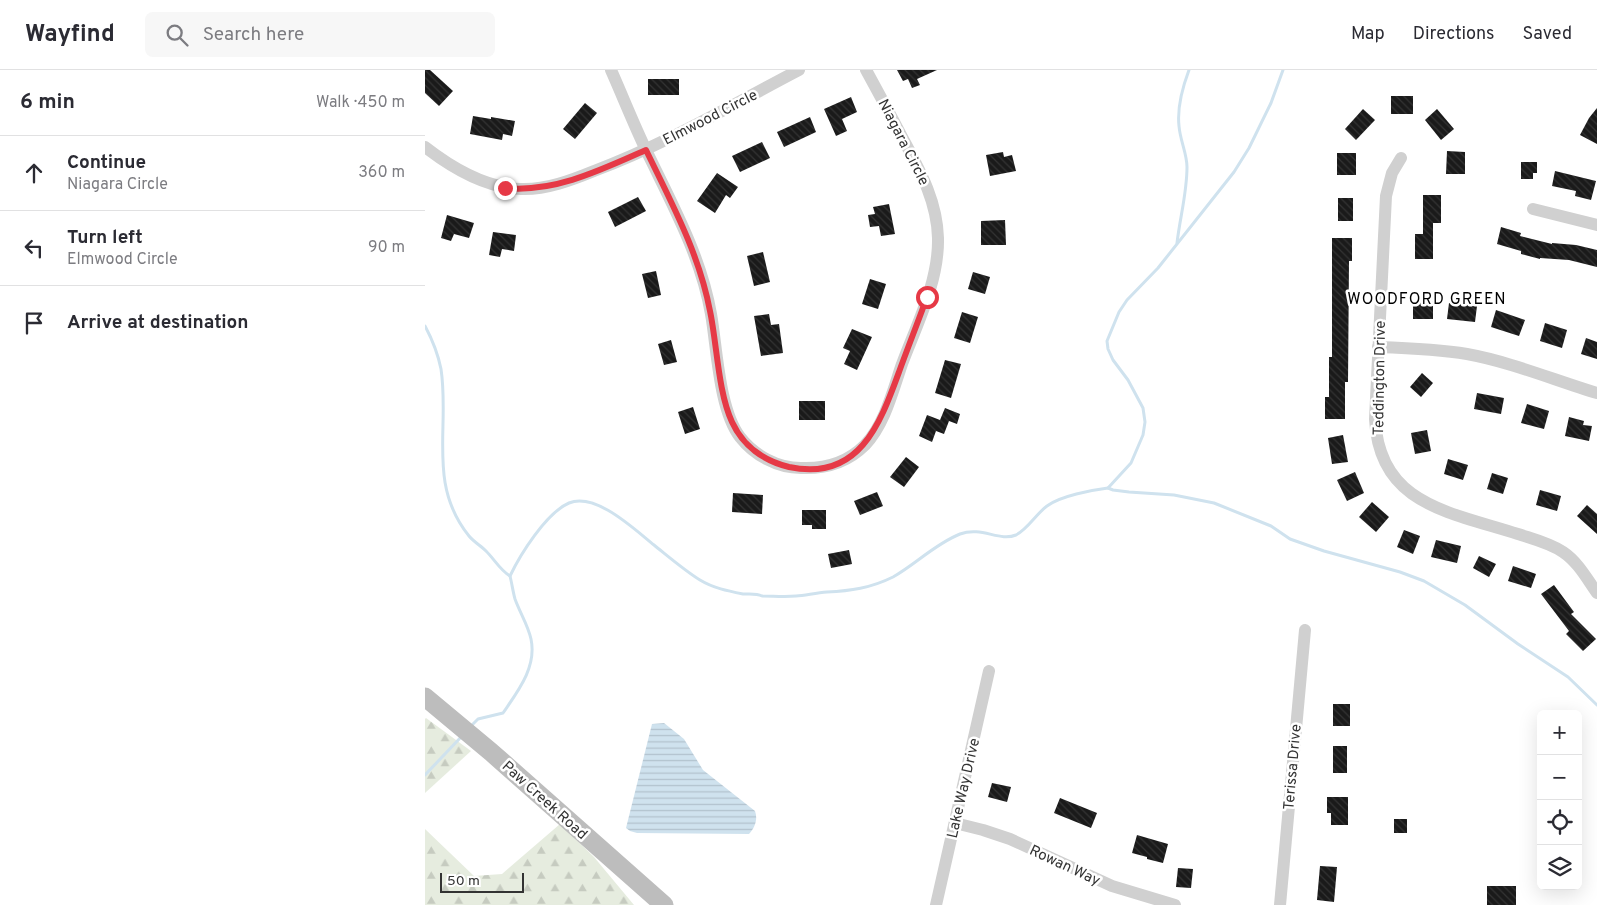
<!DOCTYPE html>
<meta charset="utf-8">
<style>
:root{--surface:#fff;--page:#f7f7f7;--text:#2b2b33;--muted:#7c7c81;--line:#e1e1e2}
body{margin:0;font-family:Overpass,sans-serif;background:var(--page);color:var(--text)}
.controls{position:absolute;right:15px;bottom:15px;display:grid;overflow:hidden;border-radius:8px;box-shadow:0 5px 20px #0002}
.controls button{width:45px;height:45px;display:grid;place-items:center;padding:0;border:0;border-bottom:1px solid var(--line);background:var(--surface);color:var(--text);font:25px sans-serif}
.scale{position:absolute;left:15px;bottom:12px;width:84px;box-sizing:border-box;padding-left:5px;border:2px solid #333;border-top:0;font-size:14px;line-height:18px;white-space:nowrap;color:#333;-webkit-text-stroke:4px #fff;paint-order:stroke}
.stop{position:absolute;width:15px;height:15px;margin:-11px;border:4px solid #e63946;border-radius:50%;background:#fff}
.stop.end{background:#e63946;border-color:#fff;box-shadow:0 1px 5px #0008}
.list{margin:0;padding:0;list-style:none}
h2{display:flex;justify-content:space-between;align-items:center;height:65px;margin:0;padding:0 20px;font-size:21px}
h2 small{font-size:16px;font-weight:400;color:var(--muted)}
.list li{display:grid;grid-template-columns:32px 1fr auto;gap:15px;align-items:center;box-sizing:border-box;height:75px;padding:0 20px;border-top:1px solid var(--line)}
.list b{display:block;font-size:19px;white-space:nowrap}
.list p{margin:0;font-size:16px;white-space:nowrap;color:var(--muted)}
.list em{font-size:16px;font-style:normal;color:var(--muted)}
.icon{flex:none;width:28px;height:28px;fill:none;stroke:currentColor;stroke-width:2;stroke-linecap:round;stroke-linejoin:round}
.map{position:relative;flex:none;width:1172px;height:835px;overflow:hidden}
header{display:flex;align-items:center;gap:30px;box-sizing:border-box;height:70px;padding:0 25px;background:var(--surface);border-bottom:1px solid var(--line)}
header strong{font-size:24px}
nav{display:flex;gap:28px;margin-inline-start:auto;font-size:18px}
.search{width:350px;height:45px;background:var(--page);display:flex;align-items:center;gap:12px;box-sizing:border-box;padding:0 18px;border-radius:8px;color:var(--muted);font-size:19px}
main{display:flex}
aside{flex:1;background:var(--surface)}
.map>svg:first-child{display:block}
.forest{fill:url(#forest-firs)}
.water{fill:url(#water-rules)}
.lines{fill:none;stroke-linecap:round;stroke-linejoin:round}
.stream{stroke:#cfe2ee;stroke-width:3}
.building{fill:url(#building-back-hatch)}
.street{stroke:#d0d0d0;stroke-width:12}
.secondary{stroke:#bdbdbd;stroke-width:19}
.route{stroke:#e63946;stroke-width:6}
.labels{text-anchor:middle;stroke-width:5;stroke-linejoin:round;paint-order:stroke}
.street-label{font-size:15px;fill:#333;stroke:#fff}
.neighbourhood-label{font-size:16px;letter-spacing:1px;fill:#000;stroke:#fff}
</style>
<header>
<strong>Wayfind</strong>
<div class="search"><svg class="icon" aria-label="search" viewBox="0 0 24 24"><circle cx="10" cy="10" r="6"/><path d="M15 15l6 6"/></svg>Search here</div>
<nav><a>Map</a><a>Directions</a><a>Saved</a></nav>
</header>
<main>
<aside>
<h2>6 min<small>Walk · 450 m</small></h2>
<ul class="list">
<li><svg class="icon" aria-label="ahead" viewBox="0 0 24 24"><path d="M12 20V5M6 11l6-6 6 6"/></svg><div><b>Continue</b><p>Niagara Circle</p></div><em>360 m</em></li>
<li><svg class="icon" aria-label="left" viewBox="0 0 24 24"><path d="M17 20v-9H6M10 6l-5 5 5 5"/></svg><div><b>Turn left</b><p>Elmwood Circle</p></div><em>90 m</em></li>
<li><svg class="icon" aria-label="arrive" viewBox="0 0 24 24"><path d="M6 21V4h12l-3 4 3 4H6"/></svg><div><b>Arrive at destination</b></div></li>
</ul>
</aside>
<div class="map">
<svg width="1172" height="835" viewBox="0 0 1172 835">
<defs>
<pattern id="forest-firs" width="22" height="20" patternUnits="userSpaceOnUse" patternTransform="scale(1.25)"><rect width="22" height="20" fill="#e6ecdf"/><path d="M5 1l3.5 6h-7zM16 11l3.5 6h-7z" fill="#c6cbc0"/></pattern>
<pattern id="water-rules" width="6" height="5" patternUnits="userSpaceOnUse" patternTransform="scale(1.25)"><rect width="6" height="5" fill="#cfe2ee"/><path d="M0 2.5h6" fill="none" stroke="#b2c2cd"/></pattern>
<pattern id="building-back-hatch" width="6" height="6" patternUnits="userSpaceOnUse" patternTransform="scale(1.25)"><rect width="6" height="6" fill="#1a1a1a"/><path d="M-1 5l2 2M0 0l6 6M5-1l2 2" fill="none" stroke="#333"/></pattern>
</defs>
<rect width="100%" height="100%" fill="#fff"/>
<g class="forest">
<path d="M1,648L46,681L0,723V649Z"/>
<path d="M135,754L169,787L209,835H0V759L49,806L77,804Z"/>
</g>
<path class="water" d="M239,653L259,669L278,700L330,741C333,749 330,758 324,764L212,763L205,761L201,758L227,654Z"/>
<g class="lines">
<g class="stream">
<path d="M752,173C755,147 762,123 762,97C762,84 755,70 754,56C752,38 758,16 764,0"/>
<path d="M0,256C7,269 13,284 16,299C25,358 2,414 44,466C49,472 56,476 61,481C70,490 75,500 85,506C87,514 88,522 90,529C95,543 103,555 106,569C112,597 93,621 78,643L53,649L45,657"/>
<path d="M683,418L706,393L718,365L720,352L718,338L703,310L688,290L683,279L682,271L694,242L702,230L733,198L809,102L824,78L846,33L858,0"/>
<path d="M85,506C95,485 121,443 144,433C171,422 210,460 229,475C244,487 259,500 275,510C288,518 303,521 318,524C325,524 331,523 337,526C348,526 360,527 371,526C381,525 391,523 402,522C425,521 446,518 468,507C491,494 510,474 535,464C557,456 574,472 591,465C603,459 611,444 622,436C635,426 667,420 683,418L688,420L704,422L749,425L789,433L846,456L865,469L899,481L975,502L999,511L1040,535L1093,574L1143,607L1172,635"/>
<path d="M0,705L37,666"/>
</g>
</g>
<g class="building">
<path d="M0,0H5L28,21L14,36L0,23Z"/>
<path d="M472,0H512L492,9L495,15L487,18L483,9L478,11Z"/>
<rect x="223" y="9" width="31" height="16"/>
<rect x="966" y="26" width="22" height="18"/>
<path d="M426,27L432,42L417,49L422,61L411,66L399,39Z"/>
<path d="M160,33L172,43L150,69L138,59Z"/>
<path d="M1172,38V74L1155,65L1164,48Z"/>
<path d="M938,39L950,50L931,70L920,59Z"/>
<path d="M1012,39L1029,59L1016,70L1000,50Z"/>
<path d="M48,46L66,49V47L90,51L87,66L78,64L77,70L45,64Z"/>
<path d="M385,47L391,62L359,77L352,62Z"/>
<path d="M337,72L345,88L315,102L307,86Z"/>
<path d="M1022,81L1040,82V104H1021Z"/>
<path d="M578,82L579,87L587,85L591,101L565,106L561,85Z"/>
<rect x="912" y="83" width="19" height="22"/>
<path d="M1096,92H1112V103H1108V109H1096Z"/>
<path d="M1130,101L1171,111L1166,130L1150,126L1151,121L1127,116Z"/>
<path d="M292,103L313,117L305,128L301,125L290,143L272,131Z"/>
<path d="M998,125H1016V153H1008V189H990V164H998Z"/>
<path d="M213,127L221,141L190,157L183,142Z"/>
<rect x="913" y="128" width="15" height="23"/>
<path d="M464,134L470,164L456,166L454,156L445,157L443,145L450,144L448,137Z"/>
<path d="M22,145L49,153L44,168L29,164L26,171L16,168Z"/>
<path d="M580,150L581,175H556V151Z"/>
<path d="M1076,157L1096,163L1095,166L1127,174V173L1151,175L1172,180V197L1144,190L1115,188V189L1096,184V181L1072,174Z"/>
<path d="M68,162L91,165L89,181L77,179L75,187L64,185Z"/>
<path d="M907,168H927V191H924L923,312H920V349H900V327H904V287H907Z"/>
<path d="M338,182L345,212L329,216L322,186Z"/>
<path d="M231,201L236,225L223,228L217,204Z"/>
<path d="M548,202L565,207L560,224L543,219Z"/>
<path d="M445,209L461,214L453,239L437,234Z"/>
<rect x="988" y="231" width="20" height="18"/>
<path d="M1024,233L1052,236L1050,252L1022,249Z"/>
<path d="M1071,240L1100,250L1094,266L1066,257Z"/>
<path d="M537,242L553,247L545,273L529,268Z"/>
<path d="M344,244L346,255L354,254L358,283L336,286L329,246Z"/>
<path d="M1120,253L1142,260L1137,278L1115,271Z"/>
<path d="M427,259L447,267L432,300L419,294L425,281L418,278Z"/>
<path d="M1161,268L1172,272V289L1156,284Z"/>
<path d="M246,270L252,292L239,295L233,274Z"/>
<path d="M520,290L536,294L526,328L510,323Z"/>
<path d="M997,303L1008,313L996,327L985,317Z"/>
<path d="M1052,323L1079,328L1076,344L1049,339Z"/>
<rect x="374" y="331" width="26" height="19"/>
<path d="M1102,334L1124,341L1119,359L1096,353Z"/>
<path d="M268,337L275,359L260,364L253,342Z"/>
<path d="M520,338L535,344L532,354L524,351L519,364L511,361L507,372L494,366L502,345L515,350Z"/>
<path d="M1144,347L1159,351L1158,355L1167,356L1164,371L1140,366Z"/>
<path d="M1002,360L1006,381L990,384L986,363Z"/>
<path d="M918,365L923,392L907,394L903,368Z"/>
<path d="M481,387L494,397L479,417L465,407Z"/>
<path d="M1023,389L1043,395L1038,410L1019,404Z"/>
<path d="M930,402L939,423L922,431L912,410Z"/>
<path d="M1067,403L1083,408L1078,424L1062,419Z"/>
<path d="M1115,420L1136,426L1132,441L1111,435Z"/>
<path d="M452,422L458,436L435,445L429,431Z"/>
<path d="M308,423L338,425L337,444L307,442Z"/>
<path d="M947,432L964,447L951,462L934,447Z"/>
<path d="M1162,435L1172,444V464L1152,446Z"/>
<path d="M377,440H401V459H387V455H377Z"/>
<path d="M979,460L995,466L988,484L972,477Z"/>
<path d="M1011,470L1036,476L1032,493L1006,487Z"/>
<path d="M424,480L427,494L406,498L403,484Z"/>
<path d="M1054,486L1071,494L1064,507L1048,498Z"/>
<path d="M1088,496L1111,504L1106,518L1083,511Z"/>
<path d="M1129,515L1149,542L1146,544L1171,569L1158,581L1141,564L1144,561L1116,524Z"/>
<rect x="908" y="634" width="17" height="22"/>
<rect x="908" y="676" width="14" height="27"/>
<path d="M567,713L586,717L582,732L563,727Z"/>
<path d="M902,727H923V755H906V743H902Z"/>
<path d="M635,728L672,743L666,758L629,743Z"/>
<rect x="969" y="749" width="13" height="14"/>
<path d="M712,765L743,774L738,793L722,789V787L707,783Z"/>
<path d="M895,796L912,797L909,832L892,830Z"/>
<path d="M753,798L768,799L766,818L751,817Z"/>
<rect x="1062" y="816" width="29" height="19"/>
</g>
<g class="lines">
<g class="street">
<path d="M186,0C198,27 209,55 222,82C247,134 276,186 286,244C292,278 294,340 315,367C329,385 352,398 376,398C400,399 422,393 440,375C460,354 468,320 477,294C492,254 514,211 513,168C512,130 494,99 477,67C465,44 453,22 441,0"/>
<path d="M0,77C27,98 60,118 96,119C121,120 147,110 169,101C241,74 307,35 374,0"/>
<path d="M976,88L967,103L961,126L950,349C954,435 1025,442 1093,464C1108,469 1125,473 1138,482C1153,492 1162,509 1172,523"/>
<path d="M1108,139L1172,155"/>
<path d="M953,277C983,278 1013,279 1042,284C1086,292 1129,310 1172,323"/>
<path d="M530,753L558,760L585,769L687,816L750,835"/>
<path d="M511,835L564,601"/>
<path d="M855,835L880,560"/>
</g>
<path class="secondary" d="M0,627L66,682L239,835"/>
</g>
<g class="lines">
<path class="route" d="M80,118C129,123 176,100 221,80C246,132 274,183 285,241C292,274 293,322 307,352C318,376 339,391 364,397C434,412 455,354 474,302C483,277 493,252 502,227"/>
</g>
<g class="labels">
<g class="street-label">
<text transform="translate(285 47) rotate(-27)" y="5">Elmwood Circle</text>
<text transform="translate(479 72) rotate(63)" y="5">Niagara Circle</text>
<text transform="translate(954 308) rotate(-89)" y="5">Teddington Drive</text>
<text transform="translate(867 697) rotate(-85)" y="5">Terissa Drive</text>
<text transform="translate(538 718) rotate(-77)" y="5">Lake Way Drive</text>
<text transform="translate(120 730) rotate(42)" y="5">Paw Creek Road</text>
<text transform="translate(640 795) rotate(25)" y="5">Rowan Way</text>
</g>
<g class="neighbourhood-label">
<text x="1002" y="234">WOODFORD GREEN</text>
</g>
</g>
</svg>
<div class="controls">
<button>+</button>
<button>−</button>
<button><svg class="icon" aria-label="locate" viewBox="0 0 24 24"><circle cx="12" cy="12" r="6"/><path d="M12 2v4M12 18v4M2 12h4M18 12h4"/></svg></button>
<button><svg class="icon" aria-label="layers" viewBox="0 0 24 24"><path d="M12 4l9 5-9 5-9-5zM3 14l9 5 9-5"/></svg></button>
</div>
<div class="scale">50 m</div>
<div class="stop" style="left:502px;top:227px"></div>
<div class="stop end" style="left:80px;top:118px"></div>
</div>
</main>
